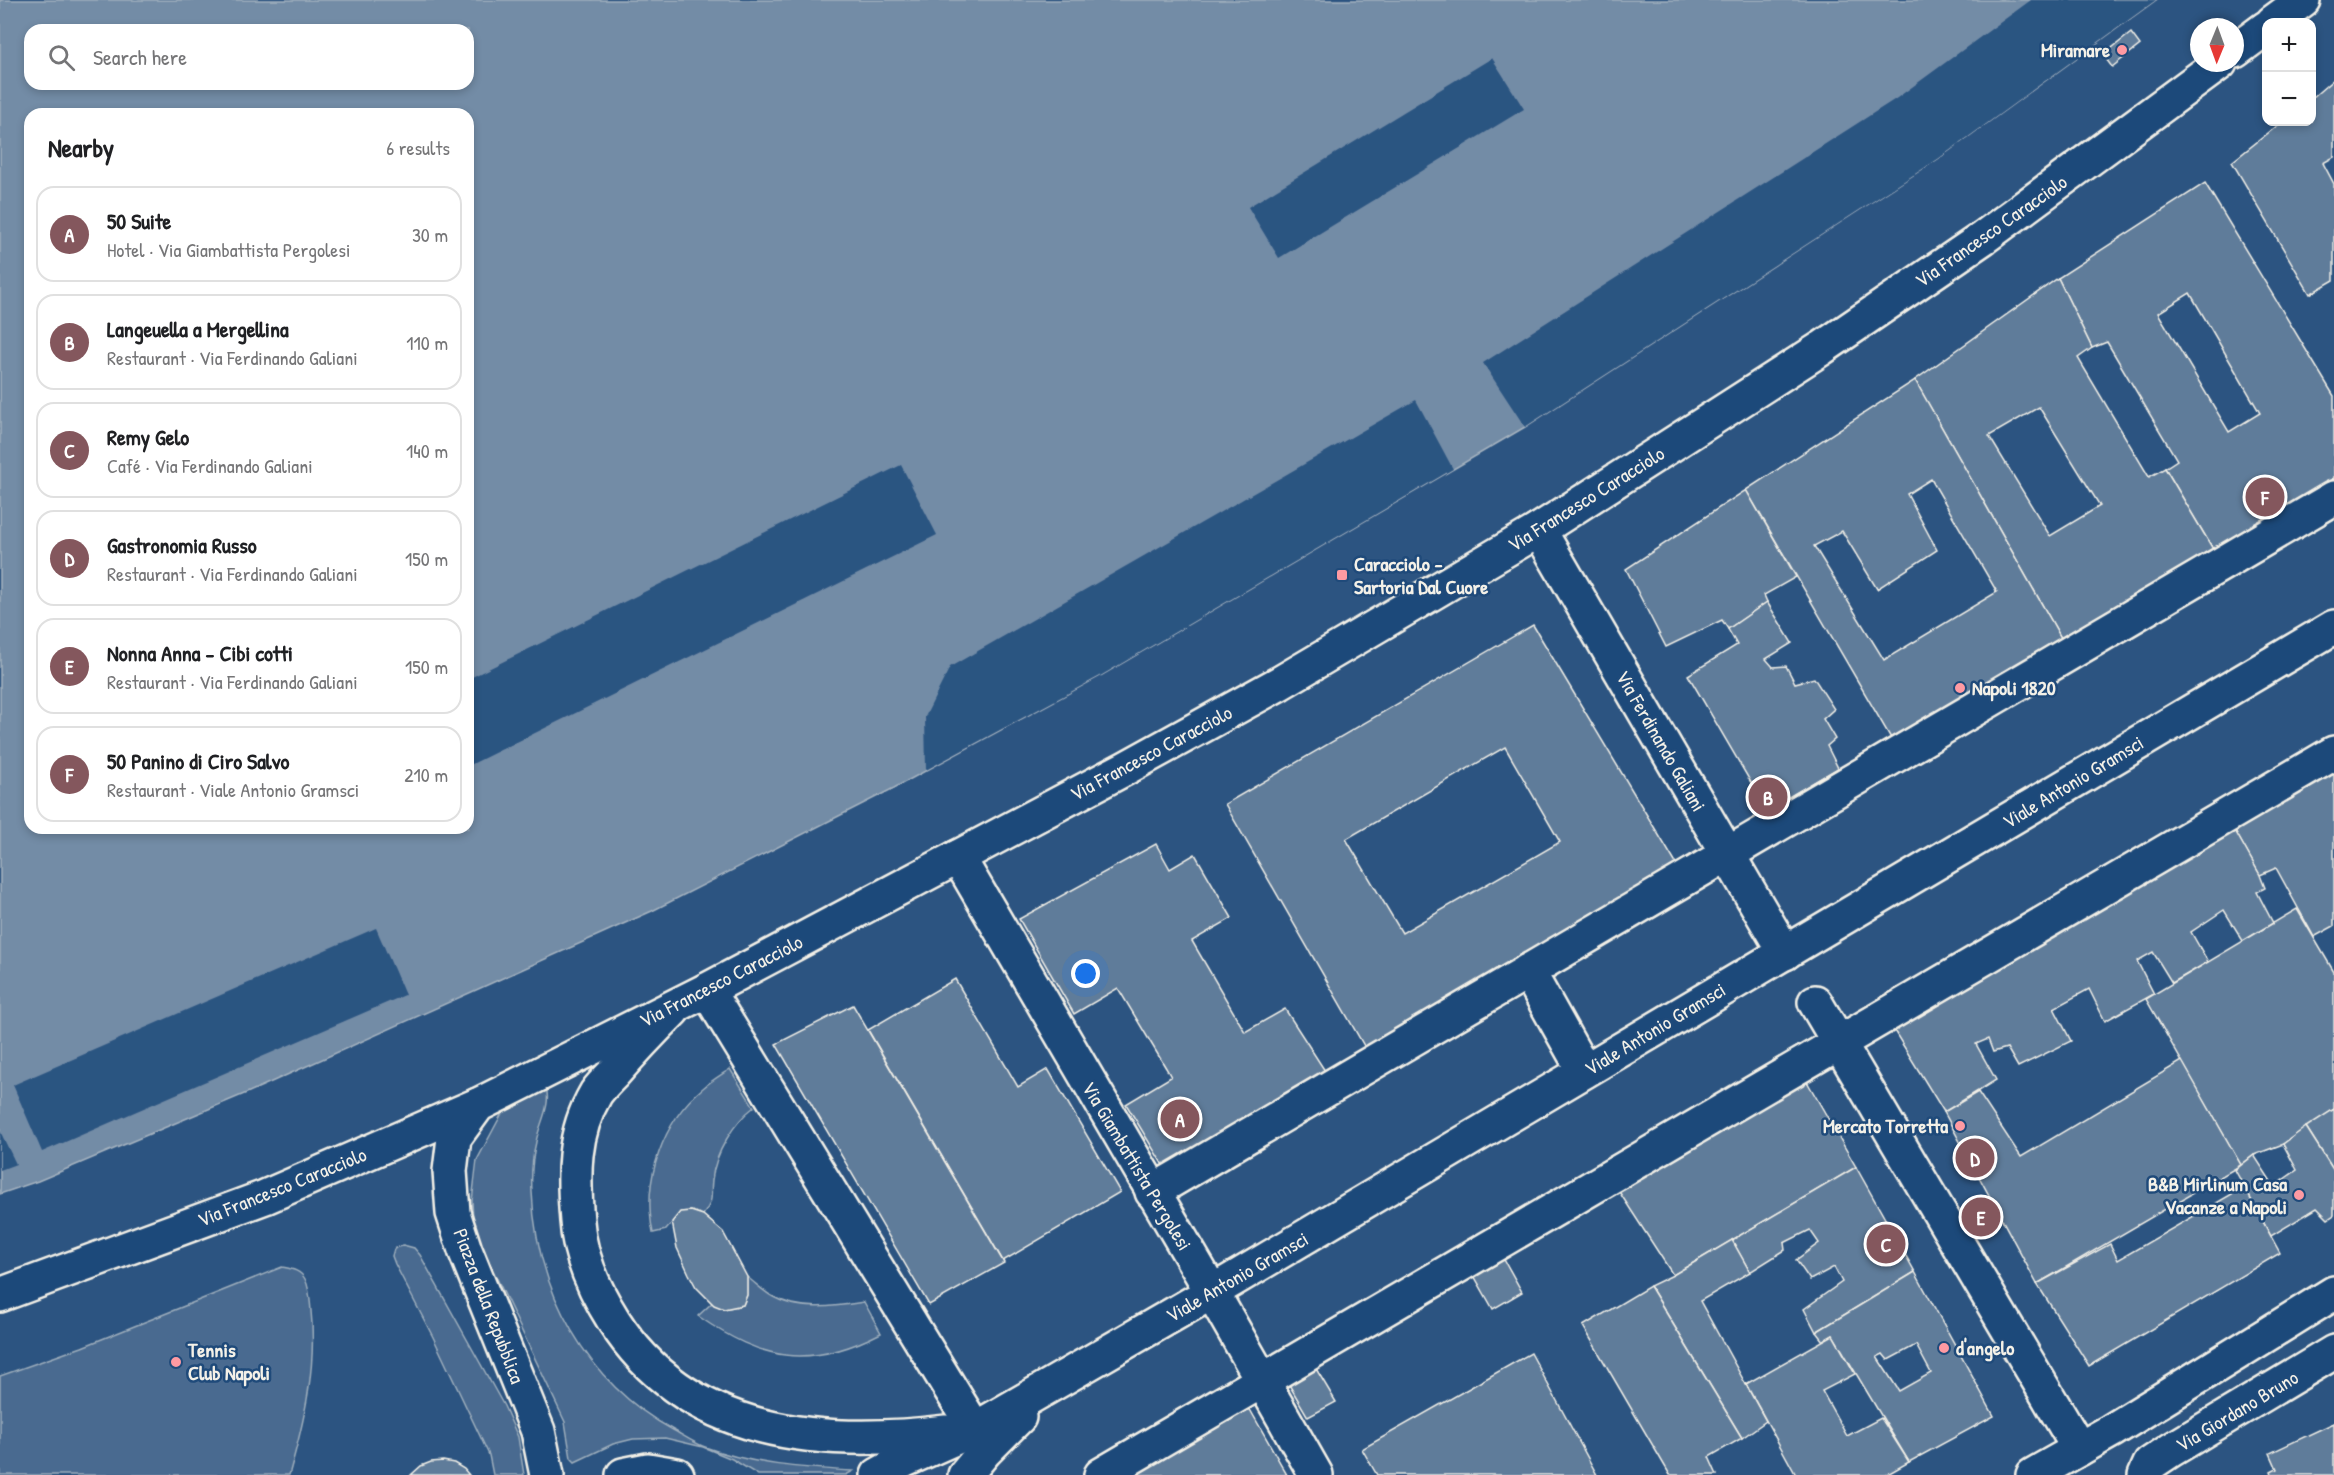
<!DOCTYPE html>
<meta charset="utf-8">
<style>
:root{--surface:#fff;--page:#f2f2f2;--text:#202124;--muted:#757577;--line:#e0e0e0;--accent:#84575d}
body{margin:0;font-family:"Patrick Hand",sans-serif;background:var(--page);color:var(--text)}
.controls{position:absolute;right:18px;top:18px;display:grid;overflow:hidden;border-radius:12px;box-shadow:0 3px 9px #0003}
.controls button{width:54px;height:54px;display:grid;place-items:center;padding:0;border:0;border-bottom:2px solid var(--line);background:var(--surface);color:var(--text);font:30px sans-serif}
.compass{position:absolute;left:2190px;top:18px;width:54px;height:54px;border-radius:50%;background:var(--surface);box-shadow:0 3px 9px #0003;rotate:181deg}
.you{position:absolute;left:1086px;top:974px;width:21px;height:21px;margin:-15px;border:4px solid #fff;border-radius:50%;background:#1a73e8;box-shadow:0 0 0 9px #1a73e833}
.badge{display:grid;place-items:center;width:39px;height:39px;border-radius:50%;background:var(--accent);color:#fff;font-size:20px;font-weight:700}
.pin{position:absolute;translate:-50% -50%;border:3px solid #fff;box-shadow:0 2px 6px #0006}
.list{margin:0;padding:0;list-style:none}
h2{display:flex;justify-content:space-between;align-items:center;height:78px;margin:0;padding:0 24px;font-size:26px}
h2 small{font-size:20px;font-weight:400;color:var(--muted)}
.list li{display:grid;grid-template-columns:39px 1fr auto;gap:18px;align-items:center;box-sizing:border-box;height:96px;margin:0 12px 12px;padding:0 12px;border:2px solid var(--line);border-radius:18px}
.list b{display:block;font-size:22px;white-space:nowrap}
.list p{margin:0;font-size:20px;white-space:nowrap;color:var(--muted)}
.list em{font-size:20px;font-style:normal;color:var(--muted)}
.icon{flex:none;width:33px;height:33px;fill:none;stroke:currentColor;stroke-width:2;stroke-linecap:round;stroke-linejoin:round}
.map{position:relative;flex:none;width:2334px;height:1475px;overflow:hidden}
.search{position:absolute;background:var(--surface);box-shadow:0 3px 9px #0003;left:24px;top:24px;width:450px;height:66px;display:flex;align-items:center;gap:15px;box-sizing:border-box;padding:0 21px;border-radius:18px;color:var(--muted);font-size:22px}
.panel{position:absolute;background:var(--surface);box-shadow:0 3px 9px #0003;left:24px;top:108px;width:450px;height:726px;border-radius:18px}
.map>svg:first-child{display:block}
.green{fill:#496b90;stroke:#9eaebc;stroke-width:1.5}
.water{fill:#738ca6;stroke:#a7b4c0;stroke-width:1.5;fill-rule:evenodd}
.pier{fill:#2c5481}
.building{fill:#5e7b9a;stroke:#f4f1e8;stroke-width:1.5;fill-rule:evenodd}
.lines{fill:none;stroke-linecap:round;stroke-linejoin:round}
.minor-casing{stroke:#f4f1e8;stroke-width:38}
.major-casing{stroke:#f4f1e8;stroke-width:38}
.minor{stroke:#1f4a7a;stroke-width:33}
.major{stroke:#1f4a7a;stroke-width:33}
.poi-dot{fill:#ff9aa2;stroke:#1f4a7a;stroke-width:2}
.labels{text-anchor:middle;stroke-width:5;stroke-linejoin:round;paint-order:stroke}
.poi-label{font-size:20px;font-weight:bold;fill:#f4f1e8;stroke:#1f4a7a;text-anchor:start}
.street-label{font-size:20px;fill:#f4f1e8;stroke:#1f4a7a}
</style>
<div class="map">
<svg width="2334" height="1475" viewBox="0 0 2334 1475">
<rect width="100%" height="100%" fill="#2c5481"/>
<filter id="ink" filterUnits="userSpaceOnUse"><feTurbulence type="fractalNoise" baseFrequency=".0167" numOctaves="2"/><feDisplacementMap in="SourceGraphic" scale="12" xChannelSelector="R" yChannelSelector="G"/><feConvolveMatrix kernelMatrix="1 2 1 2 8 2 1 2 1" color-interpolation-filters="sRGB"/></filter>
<g filter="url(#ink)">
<g class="green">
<path d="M730,1069L754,1107C734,1122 715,1153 712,1180C710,1198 715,1198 703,1215L691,1211L681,1212L666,1230L653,1233C642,1181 662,1122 703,1088C711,1081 721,1075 730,1069Z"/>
<path d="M545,1085C553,1103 539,1124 536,1142C532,1158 531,1175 532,1192C536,1290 586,1383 673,1430C684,1436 694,1443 705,1447C753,1465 802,1468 853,1471L846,1475H758L732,1459L703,1447L665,1438L633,1439L613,1444L575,1462L571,1458L565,1422L482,1247L473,1220L472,1201L477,1160L507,1104Z"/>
<path d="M403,1245L414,1248L420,1255L504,1406L518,1437L524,1475H493L489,1455L433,1337L395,1264L392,1256L394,1249Z"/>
<path d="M282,1267C291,1269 300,1270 305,1279C310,1289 310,1301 311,1311C317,1367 304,1422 289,1475H0V1376L82,1347Z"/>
<path d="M747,1277C755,1283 762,1290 770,1295C797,1312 834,1307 864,1302L881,1333C809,1370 763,1361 698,1316L712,1303L724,1309L743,1305L747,1295Z"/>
</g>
<path class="water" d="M0,0H2156L1938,159L1525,427L1102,675L894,788L652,911L249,1092L38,1181L0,1194ZM30,30H468V84H30ZM30,114H468V828H30Z"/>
<g class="pier">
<path d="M2031,0H2156L1938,159L1525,427L1483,363L1897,98Z"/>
<path d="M1492,58L1524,109L1279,258L1248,207Z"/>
<path d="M1416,400L1453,469L1102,675L926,770L925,717L950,667Z"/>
<path d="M901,465L937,535L468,766V679Z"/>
<path d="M376,928L405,995L42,1152L13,1085Z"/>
<path d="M0,1131L16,1164L0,1170Z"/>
</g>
<g class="building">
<path d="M2131,33L2140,45L2112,67L2103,55Z"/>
<path d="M2334,79V157L2323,163L2334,184V280L2310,294L2232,162L2282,122H2312V98Z"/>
<path d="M2205,183L2334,396V478L2213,549L2165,468L2177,460L2107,342L2092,348L2058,278ZM2190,293L2260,413L2229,432L2158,313Z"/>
<path d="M2058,278L2092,348L2078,358L2149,477L2165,468L2213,549L2061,638L1915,380ZM2039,407L2100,506L2050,536L1989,436Z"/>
<path d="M1915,380L2061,638L1892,740L1746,490ZM1931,479L1997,592L1884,660L1814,546L1842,531L1877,589L1937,550L1907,494Z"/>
<path d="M1746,490L1796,577L1764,595L1767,602L1728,629L1722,620L1666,647L1626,569Z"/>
<path d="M1767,602L1792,643L1766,659L1773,667L1786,666L1795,683L1814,678L1834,709L1823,719L1835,739L1827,746L1838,768L1767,810L1688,675L1737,645L1728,629Z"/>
<path d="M1533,625L1678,867L1367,1051L1225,804ZM1505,747L1560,842L1402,933L1346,839Z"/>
<path d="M2334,769V926L2314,937L2276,868L2260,875L2234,829Z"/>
<path d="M2234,829L2260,875L2265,888L2257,892L2273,923L2243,941L2224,910L2191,932L2208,962L2172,983L2153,952L2137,961L2154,994L2105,1021L2089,989L2054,1008L2071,1041L2018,1067L2007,1048L1993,1052L1988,1039L1976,1044L1996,1080L1944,1112L1893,1029Z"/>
<path d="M1156,844L1170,869L1195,854L1232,918L1192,941L1245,1032L1285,1009L1327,1074L1164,1167L1126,1104L1171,1077L1166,1068L1118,988L1074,1014L1019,919Z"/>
<path d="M2297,909L2334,972V1109L2283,1144L2254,1155L2241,1165L2146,999Z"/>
<path d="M955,979L1018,1087L1048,1069L1120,1192L1003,1261L868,1030Z"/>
<path d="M853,1005L1004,1263L929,1305L776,1044Z"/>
<path d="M2182,1061L2241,1165L2037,1284L1944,1112L1978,1092L2021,1157Z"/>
<path d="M1805,1078L1856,1167L1673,1275L1616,1187Z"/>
<path d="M2334,1109V1171L2306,1127Z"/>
<path d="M2306,1127L2334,1171V1215L2328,1219L2317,1208L2271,1236L2235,1170L2254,1155L2274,1186L2297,1170L2283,1144Z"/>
<path d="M1856,1167L1915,1272L1816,1332L1804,1309L1842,1282L1834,1267L1810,1280L1796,1260L1819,1243L1810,1230L1784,1243L1785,1250L1750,1272L1732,1240Z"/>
<path d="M2244,1187L2280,1253L2089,1366L2037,1284L2110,1244L2118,1260Z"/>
<path d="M691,1211L703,1215L723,1232L747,1277V1295L743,1305L724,1309L714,1305L696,1287L689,1274L677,1248L672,1222L680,1212Z"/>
<path d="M1732,1240L1750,1272L1700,1301L1766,1421L1742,1438L1650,1286L1673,1275Z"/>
<path d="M1502,1256L1522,1292L1493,1309L1472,1272Z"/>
<path d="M1915,1272L1994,1416L1909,1462L1833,1335L1823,1341L1816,1332ZM1916,1345L1931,1373L1899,1391L1877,1357L1883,1354L1888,1360Z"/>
<path d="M1650,1286L1742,1438L1709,1457L1717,1475H1670L1583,1326Z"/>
<path d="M1833,1335L1855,1374L1822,1391L1847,1436L1881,1418L1909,1462L1886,1475H1796L1746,1384Z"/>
<path d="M1531,1353L1597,1475H1377L1362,1449Z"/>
<path d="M1315,1367L1336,1402L1308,1417L1288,1383Z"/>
<path d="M1248,1406L1287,1475H1133Z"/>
<path d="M2334,1423V1475H2272L2271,1472L2277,1469L2270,1453Z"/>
<path d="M443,1461L454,1463L464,1469L469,1475H411L421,1466L431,1462Z"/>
</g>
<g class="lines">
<g class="minor-casing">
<g id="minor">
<path d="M1539,530L1785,953"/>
<path d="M958,857L1212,1292L1316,1475"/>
<path d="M1528,971L1584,1071"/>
<path d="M707,990L975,1429"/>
<path d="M1815,1002L2079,1449"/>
<path d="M673,1010C653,1030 633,1051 614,1073C608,1079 601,1086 596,1093C572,1134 573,1175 577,1221C579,1256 595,1291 614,1321C688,1437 821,1447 946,1432"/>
<path d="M1152,1192L2334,498"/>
<path d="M0,1295L265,1197L478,1105"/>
<path d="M878,1475L903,1461L975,1429L1212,1292L2334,627"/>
<path d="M965,1475L985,1451L1019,1417"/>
<path d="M1101,1475L2334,753"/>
<path d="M2033,1475L2111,1431L2334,1293"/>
<path d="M2145,1475L2150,1464L2171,1450L2334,1352"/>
</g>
</g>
<g class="major-casing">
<g id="major">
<path d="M2273,22L2303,0"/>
<path d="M2235,51L2266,28"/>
<path d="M547,1475L538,1431L465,1250L453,1213L450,1171L454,1138L478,1105L707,990L1126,768L1280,683L1539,530L1822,348L1983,238L2220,63"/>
<path d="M623,1475L648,1470L677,1475"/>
</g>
</g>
<use href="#minor" class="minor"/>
<use href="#major" class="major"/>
</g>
</g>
<g class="poi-dot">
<circle cx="2122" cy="50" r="6"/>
<rect x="1336" y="569" width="12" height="12" rx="3"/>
<circle cx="1960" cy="688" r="6"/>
<circle cx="1960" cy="1126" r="6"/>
<circle cx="2299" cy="1195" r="6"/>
<circle cx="1944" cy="1348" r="6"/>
<circle cx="176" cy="1362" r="6"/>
</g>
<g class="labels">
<g class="poi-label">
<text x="2110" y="57" text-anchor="end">Miramare</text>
<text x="1354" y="571">Caracciolo -<tspan x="1354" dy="23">Sartoria Dal Cuore</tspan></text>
<text x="1972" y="695">Napoli 1820</text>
<text x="1948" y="1133" text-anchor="end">Mercato Torretta</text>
<text x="2287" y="1191" text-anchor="end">B&amp;B Mirlinum Casa<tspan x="2287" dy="23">Vacanze a Napoli</tspan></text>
<text x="1956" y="1355">d'angelo</text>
<text x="188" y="1357">Tennis<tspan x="188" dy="23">Club Napoli</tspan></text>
</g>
<g class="street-label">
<text transform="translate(1991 231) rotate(-35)" y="7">Via Francesco Caracciolo</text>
<text transform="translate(1586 499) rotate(-32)" y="7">Via Francesco Caracciolo</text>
<text transform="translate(1661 741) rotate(60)" y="7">Via Ferdinando Galiani</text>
<text transform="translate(1151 753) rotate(-28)" y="7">Via Francesco Caracciolo</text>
<text transform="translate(2073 782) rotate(-31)" y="7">Viale Antonio Gramsci</text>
<text transform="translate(721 981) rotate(-27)" y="7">Via Francesco Caracciolo</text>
<text transform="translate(1655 1029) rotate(-31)" y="7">Viale Antonio Gramsci</text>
<text transform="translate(1137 1166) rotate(59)" y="7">Via Giambattista Pergolesi</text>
<text transform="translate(282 1187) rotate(-22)" y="7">Via Francesco Caracciolo</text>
<text transform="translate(1237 1277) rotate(-30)" y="7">Viale Antonio Gramsci</text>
<text transform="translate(489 1306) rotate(69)" y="7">Piazza della Repubblica</text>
<text transform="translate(2237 1411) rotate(-31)" y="7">Via Giordano Bruno</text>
</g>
</g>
</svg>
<div class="controls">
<button>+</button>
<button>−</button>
</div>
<svg class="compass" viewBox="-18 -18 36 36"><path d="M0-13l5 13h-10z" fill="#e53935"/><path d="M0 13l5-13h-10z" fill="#757577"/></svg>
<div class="you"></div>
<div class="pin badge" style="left:1180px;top:1119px">A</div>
<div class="pin badge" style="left:1768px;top:797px">B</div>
<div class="pin badge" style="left:1886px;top:1244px">C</div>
<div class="pin badge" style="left:1975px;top:1158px">D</div>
<div class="pin badge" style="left:1981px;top:1217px">E</div>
<div class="pin badge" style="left:2265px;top:497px">F</div>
<div class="search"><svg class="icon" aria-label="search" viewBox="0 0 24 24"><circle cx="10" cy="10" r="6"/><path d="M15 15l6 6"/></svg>Search here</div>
<section class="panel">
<h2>Nearby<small>6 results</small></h2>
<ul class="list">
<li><span class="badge">A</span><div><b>50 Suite</b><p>Hotel · Via Giambattista Pergolesi</p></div><em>30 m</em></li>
<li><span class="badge">B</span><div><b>Langeuella a Mergellina</b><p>Restaurant · Via Ferdinando Galiani</p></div><em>110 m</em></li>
<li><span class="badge">C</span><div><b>Remy Gelo</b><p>Café · Via Ferdinando Galiani</p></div><em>140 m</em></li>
<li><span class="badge">D</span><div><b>Gastronomia Russo</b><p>Restaurant · Via Ferdinando Galiani</p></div><em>150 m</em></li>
<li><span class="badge">E</span><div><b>Nonna Anna - Cibi cotti</b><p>Restaurant · Via Ferdinando Galiani</p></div><em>150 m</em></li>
<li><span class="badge">F</span><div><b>50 Panino di Ciro Salvo</b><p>Restaurant · Viale Antonio Gramsci</p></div><em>210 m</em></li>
</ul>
</section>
</div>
